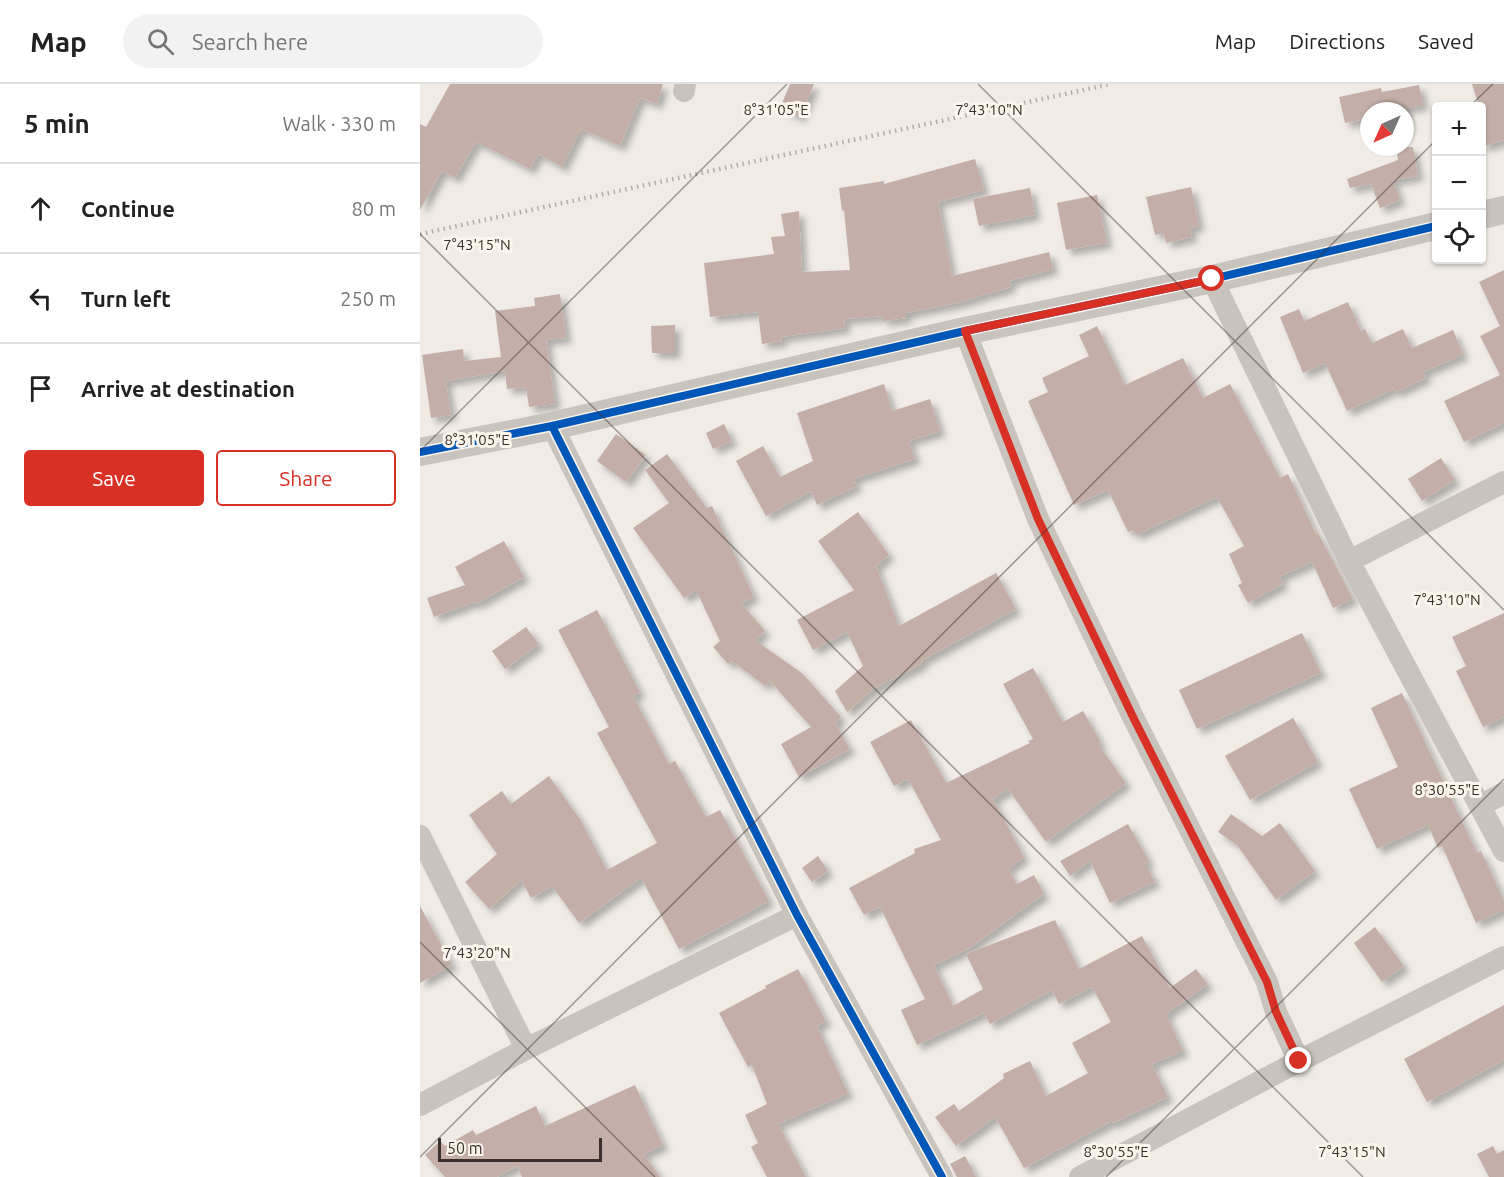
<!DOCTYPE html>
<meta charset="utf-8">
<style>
:root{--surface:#fff;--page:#f2f2f2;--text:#222;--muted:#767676;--line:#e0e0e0;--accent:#d93025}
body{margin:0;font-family:Ubuntu,sans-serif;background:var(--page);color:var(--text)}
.controls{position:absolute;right:18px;top:18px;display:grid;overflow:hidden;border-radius:6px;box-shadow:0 2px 4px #0004}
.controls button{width:54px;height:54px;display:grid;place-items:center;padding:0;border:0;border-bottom:2px solid var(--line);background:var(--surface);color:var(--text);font:30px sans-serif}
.compass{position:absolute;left:940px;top:18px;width:54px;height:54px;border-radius:50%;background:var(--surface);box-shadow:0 2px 4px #0004;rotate:225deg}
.scale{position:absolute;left:18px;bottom:15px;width:164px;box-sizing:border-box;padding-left:6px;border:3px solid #3b302b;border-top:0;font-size:16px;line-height:21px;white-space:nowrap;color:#3b302b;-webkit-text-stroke:4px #fbf5ee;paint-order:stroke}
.stop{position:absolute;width:18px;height:18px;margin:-14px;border:4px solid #d93025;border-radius:50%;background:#fff}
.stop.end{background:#d93025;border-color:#fff;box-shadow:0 2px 6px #0008}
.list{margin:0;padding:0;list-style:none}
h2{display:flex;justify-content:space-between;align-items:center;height:78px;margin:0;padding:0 24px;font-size:26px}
h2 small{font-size:20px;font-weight:400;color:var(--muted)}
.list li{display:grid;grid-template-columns:39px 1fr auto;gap:18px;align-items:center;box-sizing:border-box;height:90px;padding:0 24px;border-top:2px solid var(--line)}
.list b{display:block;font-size:22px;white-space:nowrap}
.list em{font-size:20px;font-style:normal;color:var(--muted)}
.actions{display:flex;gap:12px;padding:18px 24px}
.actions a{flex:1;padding:14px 0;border:2px solid var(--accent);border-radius:6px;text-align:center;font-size:21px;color:var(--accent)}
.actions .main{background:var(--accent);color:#fff}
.icon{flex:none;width:33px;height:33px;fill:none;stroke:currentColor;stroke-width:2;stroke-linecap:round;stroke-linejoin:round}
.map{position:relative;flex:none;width:1084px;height:1093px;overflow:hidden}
header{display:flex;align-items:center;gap:36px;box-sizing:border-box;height:84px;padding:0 30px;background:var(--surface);border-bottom:2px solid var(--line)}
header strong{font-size:28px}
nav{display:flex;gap:33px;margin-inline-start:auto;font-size:21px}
.search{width:420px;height:54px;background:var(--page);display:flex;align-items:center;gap:15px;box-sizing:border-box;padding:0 21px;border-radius:33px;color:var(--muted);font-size:22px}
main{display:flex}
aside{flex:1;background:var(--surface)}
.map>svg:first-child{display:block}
.building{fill:#c3afa7;filter:url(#shadow)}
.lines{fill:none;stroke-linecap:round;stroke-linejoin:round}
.minor{stroke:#c9c3be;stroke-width:22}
.tertiary{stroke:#c9c3be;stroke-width:28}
.rail{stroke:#b1aca8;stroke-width:4.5;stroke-dasharray:1.5 4.5;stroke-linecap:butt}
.cycleway-casing{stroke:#fbf5ee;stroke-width:11}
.cycleway{stroke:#0057b8;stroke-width:8}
.route{stroke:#d93025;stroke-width:8}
.ticks{fill:none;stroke:#3b302b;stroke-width:1.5;stroke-opacity:0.45}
.ticks-label{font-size:15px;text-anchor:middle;fill:#3b302b;stroke:#fbf5ee;stroke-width:6;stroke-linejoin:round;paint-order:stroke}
</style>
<header>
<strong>Map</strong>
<div class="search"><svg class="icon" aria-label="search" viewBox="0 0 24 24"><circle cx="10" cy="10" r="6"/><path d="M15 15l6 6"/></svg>Search here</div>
<nav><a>Map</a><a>Directions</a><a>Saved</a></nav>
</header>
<main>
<aside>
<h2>5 min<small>Walk · 330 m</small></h2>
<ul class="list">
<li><svg class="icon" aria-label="ahead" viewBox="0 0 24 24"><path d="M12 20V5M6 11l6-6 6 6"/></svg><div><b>Continue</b></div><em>80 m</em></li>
<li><svg class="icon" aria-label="left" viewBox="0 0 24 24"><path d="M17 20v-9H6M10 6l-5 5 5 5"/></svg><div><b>Turn left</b></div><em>250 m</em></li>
<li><svg class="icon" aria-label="arrive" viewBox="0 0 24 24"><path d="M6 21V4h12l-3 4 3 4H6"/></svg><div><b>Arrive at destination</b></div></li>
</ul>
<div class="actions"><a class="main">Save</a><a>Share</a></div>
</aside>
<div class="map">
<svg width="1084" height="1093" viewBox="0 0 1084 1093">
<defs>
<filter id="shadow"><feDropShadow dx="5.5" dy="5.5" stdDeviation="3" flood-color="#0004"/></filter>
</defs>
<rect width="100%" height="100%" fill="#f0ebe5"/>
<g class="building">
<path d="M30,0H243L237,20L220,14L200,62L161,45L142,83L118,70L110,85L56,58L35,94L22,87L0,126V40L6,43Z"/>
<path d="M370,0H394L380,33L360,24Z"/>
<path d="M1052,0H1084V56L1062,63V22H1059Z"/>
<path d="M999,1L1003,21L970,27H949V34L925,39L919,13L961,4L962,8Z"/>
<path d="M976,63H993L998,92L973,96L980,116L960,124L951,100L930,104L927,95L978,76Z"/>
<path d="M555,75L564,106L518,118L532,192L629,168L633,185L589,197L591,203L537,219L486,229V234L463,237V232L424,235L425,244L361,253L362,257L342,260L338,228L290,233L284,179L354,170L351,153L365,152L361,130L379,127L382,188L430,186L424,126L422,127L419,104L464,97V100Z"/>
<path d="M771,103L779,142L770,144L772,153L746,159L744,149L735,151L726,113Z"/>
<path d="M610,104L615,131L559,142L553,115Z"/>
<path d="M677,111L687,159L646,166L637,119Z"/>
<path d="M1084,186V339L1044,358L1024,317L1080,291L1060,252L1080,242L1059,198Z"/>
<path d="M140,210L146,254L126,256L135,320L109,323L106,303L87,305L85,287L26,297L31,331L11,334L2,271L43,265L44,277L81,273L75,227L115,222L114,214Z"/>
<path d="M928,218L941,247L945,245L952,259L983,245L992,264L1033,246L1043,271L1003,288L1006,294L976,308L974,305L927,327L905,279L883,289L860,233L879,225L884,237Z"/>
<path d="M255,241V269H232L231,242Z"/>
<path d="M677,242L705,301L763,274L783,314L810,300L860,394L868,390L896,450L898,449L933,515L913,524L892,478L859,493L863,500L828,519L818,501L822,499L809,470L824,462L797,413L716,451L714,446L708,448L688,406L654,421L608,317L628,308L622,294L669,272L659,251Z"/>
<path d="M464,300L472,327L510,315L520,347L489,357L495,375L433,395L437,402L397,421L391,407L346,432L316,377L343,362L360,393L393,377L377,329Z"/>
<path d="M304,340L312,357L293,365L286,349Z"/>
<path d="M196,350L226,371L206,398L177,377Z"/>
<path d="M247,370L287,424L292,422L334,513L321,519L345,547L335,556L383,590L421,633L415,639L430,665L379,693L361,660L391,643L349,596L345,602L312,577L308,580L293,563L300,557L276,506L264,514L213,444L249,419L225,386Z"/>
<path d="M1021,374L1035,396L1002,417L988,395Z"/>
<path d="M438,428L469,471L456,482L479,542L576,489L596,525L501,577L502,580L453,605L427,628L415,607L443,582L427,548L393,566L377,536L434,506L398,457Z"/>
<path d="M84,457L104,493L56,520L54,518L14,533L7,514L45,501L35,483Z"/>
<path d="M177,526L220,608L213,612L249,680L255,677L286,733L300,726L349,817L259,865L221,794L159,839L132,802L111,814L101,796L69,825L45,798L77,770L49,731L82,707L91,720L129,692L160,735L187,786L237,759L177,649L189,643L138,546Z"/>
<path d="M1084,529V633L1063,643L1036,587L1046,582L1032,553Z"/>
<path d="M106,543L119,560L85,585L72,567Z"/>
<path d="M882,549L901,589L777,645L759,606Z"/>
<path d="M613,584L643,638L663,627L681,659L678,660L706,699L626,758L588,705L573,715L604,773L588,785L597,800L614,791L624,810L548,865L514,881L533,922L563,905L546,870L635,836L659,885L722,852L750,904L776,885L788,900L746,930L763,967L732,980L748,1013L693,1039L692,1037L604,1084L575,1033L536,1062L515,1033L534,1020L539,1027L584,994L583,990L610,977L626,1012L668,989L652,959L691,938L672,903L639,920L632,906L570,940L564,929L497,961L481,926L505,915L460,823L444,831L429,804L495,769L494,765L521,756L488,695L474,702L450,658L491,636L526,699L610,659L608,657L613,655L583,600Z"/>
<path d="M982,609L1057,769L1061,767L1084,817V826L1056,839L1022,762L1018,764L1008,741L957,765L929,705L978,683L951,624Z"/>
<path d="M873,634L898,678L830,716L805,672Z"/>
<path d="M811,730L842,752L860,739L895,787L856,816L817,761L798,748Z"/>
<path d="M708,740L729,777L725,779L735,798L690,819L670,777L650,792L640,777Z"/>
<path d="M398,772L408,787L392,798L382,784Z"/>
<path d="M0,822L32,881L0,899Z"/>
<path d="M955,843L984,882L962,898L934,859Z"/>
<path d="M378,885L406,937L397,942L428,1009L358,1040L386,1093H347L331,1063L338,1059L325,1031L347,1020L332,981L328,983L299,929L346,904L345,902Z"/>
<path d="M1084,921V976L1007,1018L984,975Z"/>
<path d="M215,1001L243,1061L224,1070L240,1093H102L97,1082L77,1093H25L5,1071L20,1057L25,1062L53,1046L56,1051L116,1022L125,1042Z"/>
<path d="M1073,1062L1077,1070L1084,1066V1093H1069L1057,1070Z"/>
<path d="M545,1072L556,1093H537L530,1080Z"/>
</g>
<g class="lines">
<g class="minor">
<path d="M264,7L265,0"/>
<path d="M792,195L929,477L1084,767"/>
<path d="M545,247L618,435L714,635L847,898L856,928L879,977"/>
<path d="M132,342L377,831L522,1093"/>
<path d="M929,477L1084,398"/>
<path d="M1060,722L1084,709"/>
<path d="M0,752L106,965"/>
<path d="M0,1021L106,965L377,831"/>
<path d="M660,1093L879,977L1084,873"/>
</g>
<g class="tertiary">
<path d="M1062,131L1084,126"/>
<path d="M0,368L132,342L545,247L792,195L1016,142"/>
</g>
<path class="rail" d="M0,150L691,0"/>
<g class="cycleway-casing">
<g id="cycleway">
<path d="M132,342L377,831L522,1093"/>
<path d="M0,368L132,342L545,247L792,195L1016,142"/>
</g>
</g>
<use href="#cycleway" class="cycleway"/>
</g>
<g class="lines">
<path class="route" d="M792,195L545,247L618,435L714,635L847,898L856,928L879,977"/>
</g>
<path class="ticks" d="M558,0L1084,526M1050,22L1073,0M0,150L943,1093M0,367L367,0M0,858L235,1093M0,1073L1016,56M686,1093L1084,695"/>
<g class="ticks-label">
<text x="356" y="31">8°31'05"E</text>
<text x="569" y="31">7°43'10"N</text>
<text x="57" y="166">7°43'15"N</text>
<text x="57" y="361">8°31'05"E</text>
<text x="1027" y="521">7°43'10"N</text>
<text x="1027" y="711">8°30'55"E</text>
<text x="57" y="874">7°43'20"N</text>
<text x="696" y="1073">8°30'55"E</text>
<text x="932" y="1073">7°43'15"N</text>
</g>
</svg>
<div class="controls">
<button>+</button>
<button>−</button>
<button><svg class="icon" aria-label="locate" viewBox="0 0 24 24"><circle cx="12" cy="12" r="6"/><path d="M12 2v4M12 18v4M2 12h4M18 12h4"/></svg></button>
</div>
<svg class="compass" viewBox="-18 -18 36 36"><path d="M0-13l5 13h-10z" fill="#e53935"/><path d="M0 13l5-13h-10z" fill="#767676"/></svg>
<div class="scale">50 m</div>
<div class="stop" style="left:792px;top:195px"></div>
<div class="stop end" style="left:879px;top:977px"></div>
</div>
</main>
